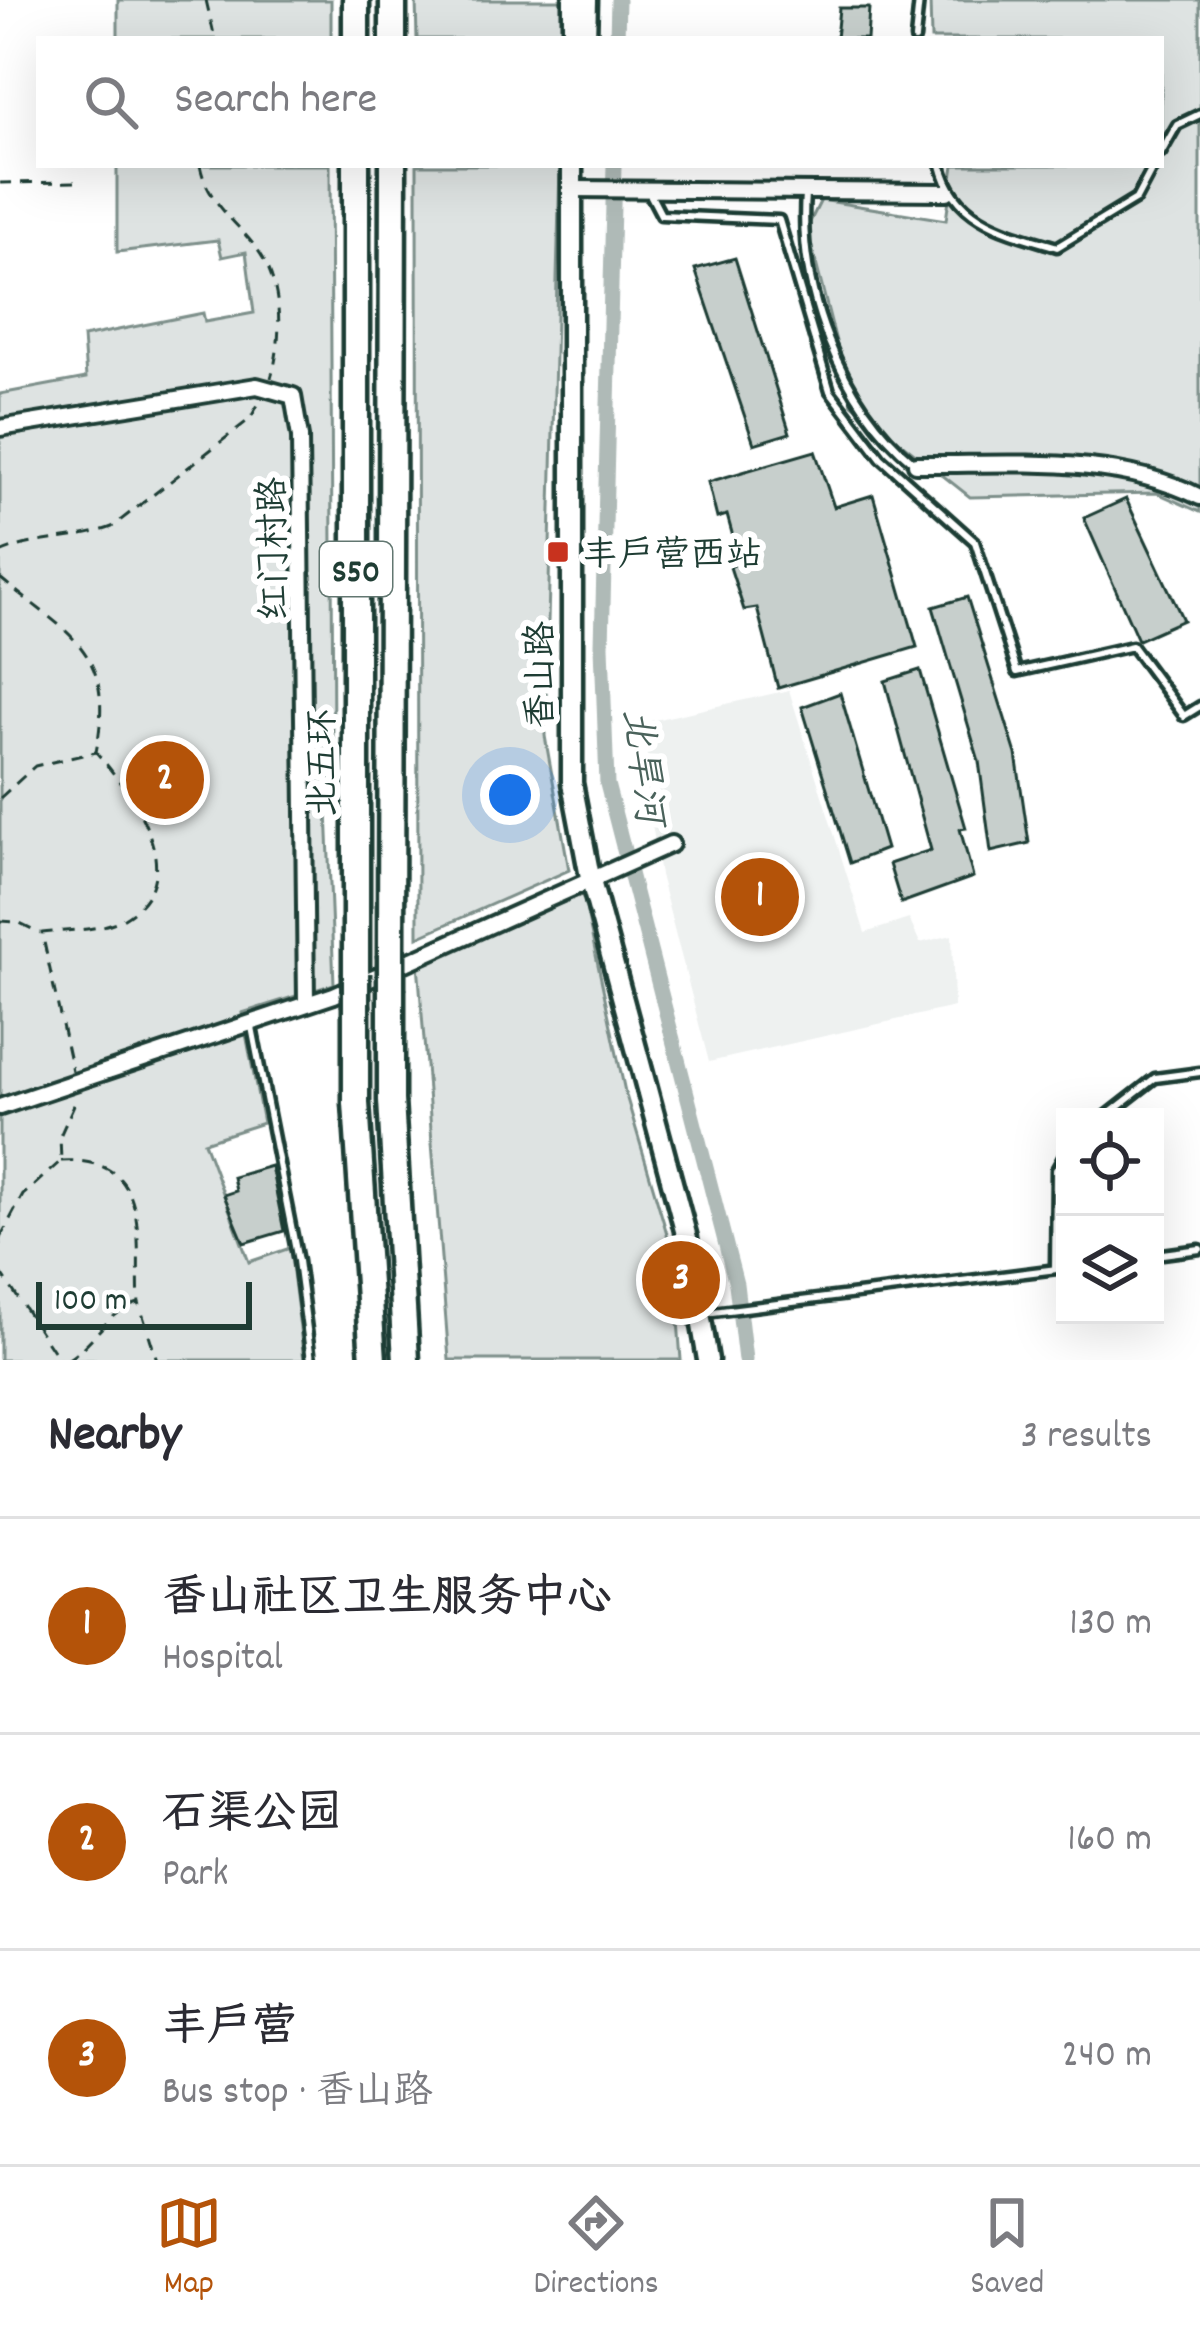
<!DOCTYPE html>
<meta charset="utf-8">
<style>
:root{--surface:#fff;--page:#f2f2f3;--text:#2b2b33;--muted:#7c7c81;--line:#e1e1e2;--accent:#b45309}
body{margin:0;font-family:Dekko,"LXGW WenKai TC",sans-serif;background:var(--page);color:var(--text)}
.controls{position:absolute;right:36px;bottom:36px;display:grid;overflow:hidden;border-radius:0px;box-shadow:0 12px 48px #0002}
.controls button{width:108px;height:108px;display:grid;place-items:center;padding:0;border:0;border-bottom:3px solid var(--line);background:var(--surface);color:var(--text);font:60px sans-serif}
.scale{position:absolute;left:36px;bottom:30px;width:216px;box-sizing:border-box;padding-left:12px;border:6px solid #1f3d34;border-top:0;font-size:33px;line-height:42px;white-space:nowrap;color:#1f3d34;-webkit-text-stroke:9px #fff;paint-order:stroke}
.you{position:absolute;left:510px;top:795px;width:42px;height:42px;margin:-30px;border:9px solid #fff;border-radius:50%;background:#1a73e8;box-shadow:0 0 0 18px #1a73e833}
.badge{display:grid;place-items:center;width:78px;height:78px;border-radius:50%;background:var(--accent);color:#fff;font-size:39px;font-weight:700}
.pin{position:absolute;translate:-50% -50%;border:6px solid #fff;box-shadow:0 3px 12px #0006}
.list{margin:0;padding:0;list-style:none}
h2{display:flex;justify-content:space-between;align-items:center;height:156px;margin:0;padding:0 48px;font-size:51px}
h2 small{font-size:39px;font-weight:400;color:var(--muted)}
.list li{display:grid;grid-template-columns:78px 1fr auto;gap:36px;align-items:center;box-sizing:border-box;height:216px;padding:0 48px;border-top:3px solid var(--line)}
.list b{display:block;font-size:45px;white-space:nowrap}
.list p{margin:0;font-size:39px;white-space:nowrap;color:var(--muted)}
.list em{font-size:39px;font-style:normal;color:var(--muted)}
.icon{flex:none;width:66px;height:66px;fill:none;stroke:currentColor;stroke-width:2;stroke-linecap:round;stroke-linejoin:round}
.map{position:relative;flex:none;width:1200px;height:1360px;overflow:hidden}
.search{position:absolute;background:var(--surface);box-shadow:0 12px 48px #0002;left:36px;right:36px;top:36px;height:132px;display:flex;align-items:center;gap:30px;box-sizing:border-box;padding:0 42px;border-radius:0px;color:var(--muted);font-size:45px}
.sheet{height:804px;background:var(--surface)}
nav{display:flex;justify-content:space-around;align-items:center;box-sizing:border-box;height:168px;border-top:3px solid var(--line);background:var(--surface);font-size:33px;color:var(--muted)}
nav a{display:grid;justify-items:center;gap:6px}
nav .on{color:var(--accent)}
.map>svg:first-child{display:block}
.built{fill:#eef1f0}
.green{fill:#dee3e2;stroke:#7e908b;stroke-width:3}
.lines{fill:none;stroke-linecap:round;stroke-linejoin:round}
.canal{stroke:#afbab7;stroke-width:15}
.building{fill:#c7cfcc;stroke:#1f3d34;stroke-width:3}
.lane-casing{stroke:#1f3d34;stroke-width:15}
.street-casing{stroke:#1f3d34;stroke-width:22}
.secondary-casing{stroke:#1f3d34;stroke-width:27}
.highway-casing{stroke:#1f3d34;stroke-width:33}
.path{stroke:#1f3d34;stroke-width:3;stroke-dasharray:12 9;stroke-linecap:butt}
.lane{stroke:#fff;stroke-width:6}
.street{stroke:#fff;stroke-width:14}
.secondary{stroke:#fff;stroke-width:18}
.highway{stroke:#fff;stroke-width:24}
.highway-bridge-casing{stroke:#1f3d34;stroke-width:33;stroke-linecap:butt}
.highway-bridge{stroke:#fff;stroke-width:24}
.poi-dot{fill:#c8321e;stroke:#fff;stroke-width:4.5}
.labels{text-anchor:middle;stroke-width:12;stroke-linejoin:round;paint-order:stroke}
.shield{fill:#fff;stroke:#627771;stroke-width:3}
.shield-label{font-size:33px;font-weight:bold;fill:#1f3d34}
.street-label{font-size:36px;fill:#1f3d34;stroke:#fff}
.poi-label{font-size:36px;fill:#1f3d34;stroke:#fff;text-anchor:start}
.water-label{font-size:39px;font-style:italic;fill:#4a625b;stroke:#fff}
</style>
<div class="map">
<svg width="1200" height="1360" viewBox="0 0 1200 1360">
<rect width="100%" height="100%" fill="#fff"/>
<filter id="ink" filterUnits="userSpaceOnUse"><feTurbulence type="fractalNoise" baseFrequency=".00833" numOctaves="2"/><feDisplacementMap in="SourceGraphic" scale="24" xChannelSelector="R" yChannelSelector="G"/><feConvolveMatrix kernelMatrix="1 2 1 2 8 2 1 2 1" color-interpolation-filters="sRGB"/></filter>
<g filter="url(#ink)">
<path class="built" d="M789,690L865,933L909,919L920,943L952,935L954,1007L709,1062L660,875L645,779L650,721Z"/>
<g class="green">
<rect x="118" y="0" width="213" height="39"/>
<path d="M416,0H563L562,39H417Z"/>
<path d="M930,0H1200V512L1157,493L970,497L852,404L807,228L821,200L946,220L954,165H1161V39H931Z"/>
<path d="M117,165H330L333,751L327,809L334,984L242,1013L263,1123L204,1142L249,1262L290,1248L304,1360H0V394L86,378L83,337L203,313L205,322L254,313L246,252L222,257L218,240L117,252Z"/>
<path d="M417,165H560L545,736L569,870L418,937Z"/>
<path d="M583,894L625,1092L673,1254L681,1360H449L418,963Z"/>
</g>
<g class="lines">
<g class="canal">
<path d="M617,39L618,0"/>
<path d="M614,165L602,646L607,784L736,1284L745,1360"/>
</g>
</g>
<g class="building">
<path d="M839,8H869L867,39H836Z"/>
<path d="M735,258L790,433L754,444L695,269Z"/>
<path d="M815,451L834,507L873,495L917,647L778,688L757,608L744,610L730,567L740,562L727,515L717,518L708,482Z"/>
<path d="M1126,499L1183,620L1138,640L1084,518Z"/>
<path d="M967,597L1016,754L1029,843L991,852L979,761L933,607Z"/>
<path d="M920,670L966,828L960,829L973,877L901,903L889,864L931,850L885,681Z"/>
<path d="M840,693L886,849L850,863L802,707Z"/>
<path d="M271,1166L284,1231L244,1243L224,1195L236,1191L233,1177Z"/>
</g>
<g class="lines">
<g class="lane-casing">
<g id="lane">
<path d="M915,39L919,0"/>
<path d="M1161,153L1177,125L1200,114"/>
<path d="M941,165C954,221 1007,232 1057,247L1136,199L1154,165"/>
<path d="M650,194L661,215L779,220L830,391L881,458L975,542L1017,672L1132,646L1184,716L1200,706"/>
<path d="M805,194C798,289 839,401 914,463"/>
<path d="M252,1027L298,1261L311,1360"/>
<path d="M1105,1117L1155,1078L1200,1072"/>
<path d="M1155,1255L1200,1249"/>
<path d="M1055,1268L1056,1170L1065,1154"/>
<path d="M705,1313L1065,1268"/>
</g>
</g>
<g class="street-casing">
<g id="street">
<path d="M574,189L947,192"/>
<path d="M0,428L257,386L293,396L300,437L306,1001"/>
<path d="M916,464C1011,465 1113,454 1200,497"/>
<path d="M0,1107L334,995L671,844"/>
</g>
</g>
<g class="secondary-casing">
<g id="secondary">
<path d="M573,39V0"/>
<path d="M586,39L587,0"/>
<path d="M572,165V783L590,877L687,1238L708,1360"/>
</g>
</g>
<g class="highway-casing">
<g id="highway">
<path d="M356,0V39"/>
<path d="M393,39V0"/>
<path d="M356,165V973"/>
<path d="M391,955L393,165"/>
<path d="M391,990V1100L406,1360"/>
<path d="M356,1007V1103L373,1360"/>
</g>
</g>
<g class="path">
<path d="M206,0L215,39"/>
<path d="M200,165C208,207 243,225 263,258C283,291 282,343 271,378"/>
<path d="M0,183L81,182"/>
<path d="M0,553C36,537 75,541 112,527L250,419L259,403"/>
<path d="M0,578C70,636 116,650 96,752"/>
<path d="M0,798L35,766L96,752C131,793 194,876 124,918C101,931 68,930 42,933L72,1071"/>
<path d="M0,921L18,922L40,933"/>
<path d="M61,1161C155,1156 135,1240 139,1303"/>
<path d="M0,1238L23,1195L61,1161L60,1136L77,1098"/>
<path d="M0,1271L59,1360"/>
<path d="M67,1360C95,1342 108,1311 139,1303L157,1360"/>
</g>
<use href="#lane" class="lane"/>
<use href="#street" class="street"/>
<use href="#secondary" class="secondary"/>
<use href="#highway" class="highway"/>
<g class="highway-bridge-casing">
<g id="highway-bridge">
<path d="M356,973V1007"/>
<path d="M391,990V955"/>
</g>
</g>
<use href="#highway-bridge" class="highway-bridge"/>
</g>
</g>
<rect class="poi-dot" x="546" y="540" width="24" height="24" rx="6"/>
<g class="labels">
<rect class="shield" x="320" y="542" width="72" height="54" rx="9"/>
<g class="shield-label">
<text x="356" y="581">S50</text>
</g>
<g class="street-label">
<text transform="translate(271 549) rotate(-91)" y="13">红门村路</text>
<text transform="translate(538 675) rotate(-90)" y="13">香山路</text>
<text transform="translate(320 763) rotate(-90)" y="13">北五环</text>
</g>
<g class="poi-label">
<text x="582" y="565">丰户营西站</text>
</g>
<g class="water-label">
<text transform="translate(646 766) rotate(83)" y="14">北旱河</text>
</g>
</g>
</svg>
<div class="controls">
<button><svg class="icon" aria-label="locate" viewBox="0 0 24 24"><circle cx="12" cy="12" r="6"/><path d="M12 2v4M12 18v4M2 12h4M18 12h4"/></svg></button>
<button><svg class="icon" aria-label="layers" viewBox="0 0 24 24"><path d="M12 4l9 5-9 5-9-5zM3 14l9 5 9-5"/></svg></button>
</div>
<div class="scale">100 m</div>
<div class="you"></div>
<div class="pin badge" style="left:760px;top:897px">1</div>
<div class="pin badge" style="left:165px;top:780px">2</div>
<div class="pin badge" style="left:681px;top:1280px">3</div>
<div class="search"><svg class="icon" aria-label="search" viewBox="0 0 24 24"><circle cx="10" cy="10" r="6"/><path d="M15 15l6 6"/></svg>Search here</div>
</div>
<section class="sheet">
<h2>Nearby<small>3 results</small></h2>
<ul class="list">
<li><span class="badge">1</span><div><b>香山社区卫生服务中心</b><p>Hospital</p></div><em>130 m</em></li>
<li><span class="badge">2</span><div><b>石渠公园</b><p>Park</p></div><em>160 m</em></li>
<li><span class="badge">3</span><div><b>丰户营</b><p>Bus stop · 香山路</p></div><em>240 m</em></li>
</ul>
</section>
<nav>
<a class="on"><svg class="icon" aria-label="map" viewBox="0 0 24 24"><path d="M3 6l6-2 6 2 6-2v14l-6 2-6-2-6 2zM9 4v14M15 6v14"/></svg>Map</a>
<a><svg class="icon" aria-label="directions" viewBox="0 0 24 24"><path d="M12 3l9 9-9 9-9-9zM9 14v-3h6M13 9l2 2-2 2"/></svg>Directions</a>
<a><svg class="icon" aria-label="saved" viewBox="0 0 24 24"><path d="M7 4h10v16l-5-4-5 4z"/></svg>Saved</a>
</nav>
